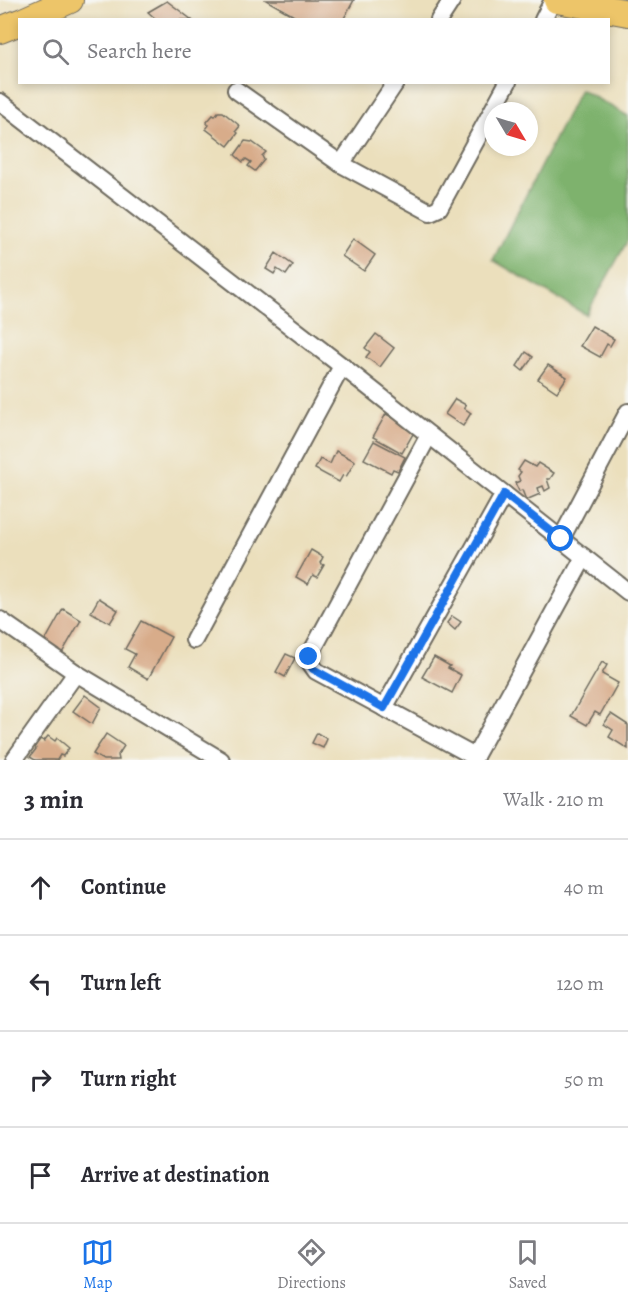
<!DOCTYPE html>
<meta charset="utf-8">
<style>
:root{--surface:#fff;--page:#f7f7f7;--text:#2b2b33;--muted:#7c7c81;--line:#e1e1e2;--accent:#1a73e8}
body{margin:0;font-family:Alegreya,serif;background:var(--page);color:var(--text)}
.compass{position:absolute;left:484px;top:102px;width:54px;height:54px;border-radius:50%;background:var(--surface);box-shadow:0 3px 9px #0003;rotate:128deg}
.stop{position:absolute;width:18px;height:18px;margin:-14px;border:4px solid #1a73e8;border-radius:50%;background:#fff}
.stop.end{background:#1a73e8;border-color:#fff;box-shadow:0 2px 6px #0008}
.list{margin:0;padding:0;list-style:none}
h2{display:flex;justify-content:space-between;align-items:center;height:78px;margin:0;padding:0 24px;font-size:26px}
h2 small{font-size:20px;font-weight:400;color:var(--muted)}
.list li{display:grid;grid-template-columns:39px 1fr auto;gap:18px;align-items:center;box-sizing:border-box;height:96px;padding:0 24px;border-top:2px solid var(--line)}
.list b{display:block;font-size:22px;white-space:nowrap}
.list em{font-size:20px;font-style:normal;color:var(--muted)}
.icon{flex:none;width:33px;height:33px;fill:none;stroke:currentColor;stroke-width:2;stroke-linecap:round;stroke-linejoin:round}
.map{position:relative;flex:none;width:628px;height:760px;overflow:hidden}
.search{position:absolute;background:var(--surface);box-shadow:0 3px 9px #0003;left:18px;right:18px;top:18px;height:66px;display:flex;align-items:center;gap:15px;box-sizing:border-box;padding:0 21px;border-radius:0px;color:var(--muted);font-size:22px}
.sheet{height:462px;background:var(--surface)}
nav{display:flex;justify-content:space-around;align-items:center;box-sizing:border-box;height:84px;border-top:2px solid var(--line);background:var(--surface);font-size:16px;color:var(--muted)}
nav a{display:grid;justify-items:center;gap:3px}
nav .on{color:var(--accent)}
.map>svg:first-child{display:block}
.forest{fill:#7eb26d;stroke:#546e4c;stroke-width:1.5}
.building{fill:#d8ac8a}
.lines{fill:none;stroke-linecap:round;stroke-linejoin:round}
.minor-casing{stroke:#6e6a5e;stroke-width:20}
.primary-casing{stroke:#6e6a5e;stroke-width:28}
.minor{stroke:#fff;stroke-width:16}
.primary{stroke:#edc569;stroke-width:26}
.route{stroke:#1a73e8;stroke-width:8}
</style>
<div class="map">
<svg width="628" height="760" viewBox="0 0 628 760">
<rect width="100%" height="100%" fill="#f6f6f2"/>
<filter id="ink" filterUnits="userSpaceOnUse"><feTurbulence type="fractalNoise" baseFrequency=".0167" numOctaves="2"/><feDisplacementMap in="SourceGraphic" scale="12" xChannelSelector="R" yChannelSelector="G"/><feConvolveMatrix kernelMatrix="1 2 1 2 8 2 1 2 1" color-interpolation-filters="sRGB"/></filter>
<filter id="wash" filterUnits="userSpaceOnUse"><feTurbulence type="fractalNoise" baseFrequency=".008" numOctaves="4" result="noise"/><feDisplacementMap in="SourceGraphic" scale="24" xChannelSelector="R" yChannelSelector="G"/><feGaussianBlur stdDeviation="1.35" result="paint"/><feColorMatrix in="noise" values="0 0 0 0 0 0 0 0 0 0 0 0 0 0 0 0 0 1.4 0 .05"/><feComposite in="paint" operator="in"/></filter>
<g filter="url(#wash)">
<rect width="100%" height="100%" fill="#ebdfbc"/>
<path class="forest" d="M580,89L628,116V240L586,315L493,260Z"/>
<g id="blocks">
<g class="building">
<path d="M266,0H354L343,20H301Z"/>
<path d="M167,1L192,20H157L148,12Z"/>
<path d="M218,112H223L240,126L236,131L238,133L228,146L206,129L209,125L206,123L213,115L215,116Z"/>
<path d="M245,141L252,142L266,152L262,156L264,160L255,171L248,166L251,162L246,159L243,162L235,155Z"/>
<path d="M353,239L375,255L364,271L342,256Z"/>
<path d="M276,253L293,265L286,275L277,269L274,274L266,269Z"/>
<path d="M592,326L614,339L610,346L607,344L600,357L580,346Z"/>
<path d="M376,334L394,348L380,367L366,357L370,352L365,348Z"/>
<path d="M526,352L533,357L523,371L517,366Z"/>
<path d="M548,365L567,377L557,392L538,379Z"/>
<path d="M455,399L466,405L464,408L471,413L463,426L445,414Z"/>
<path d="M386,414L407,425L405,428L414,432L402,453L373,437Z"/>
<path d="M374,441L405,457L398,471L393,469L391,473L364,459Z"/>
<path d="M336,451L355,461L346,477L343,475L339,482L315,469L320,459L330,464Z"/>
<path d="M524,461L535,467L538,463L554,473L550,479H547L550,488L545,491L543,486L538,488L540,494L526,500L522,490L519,491L515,483L520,481L518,476L521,472L518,470Z"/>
<path d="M311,550L323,557L320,563L324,565L317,577L313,575L308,584L296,577Z"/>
<path d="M99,598L118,610L110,623L91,612Z"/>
<path d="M63,609L81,620L62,653L44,643Z"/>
<path d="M452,616L461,622L455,630L447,623Z"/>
<path d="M141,621L171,637L148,679L128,667L135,654L125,649Z"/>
<path d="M286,654L295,658L285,677L276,672Z"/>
<path d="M434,657L450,666L448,668L461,675L452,693L422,677Z"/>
<path d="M602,662L607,665L602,674L618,683L600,715L595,712L587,725L571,716Z"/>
<path d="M85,695L101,707L92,724L73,711Z"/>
<path d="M611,714L628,725V749L609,737L613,730L604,724Z"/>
<path d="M317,733L327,739L323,748L312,743Z"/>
<path d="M106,734L124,746L118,755L119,760H103L93,754Z"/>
<path d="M48,736L55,741L57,738L69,748L63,756L60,755L57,760H35L30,757L36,749L35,746L40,739L44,741Z"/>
</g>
</g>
</g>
<g filter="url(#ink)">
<use href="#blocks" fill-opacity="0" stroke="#6e6a5e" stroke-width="1.5"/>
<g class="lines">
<g class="minor-casing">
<g id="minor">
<path d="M439,20L452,0"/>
<path d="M543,20L553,0"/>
<path d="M236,90L341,164L430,212L439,208L508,82"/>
<path d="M0,102L342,366L628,592"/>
<path d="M341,164L396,82"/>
<path d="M429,435L311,653L309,661L316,671L475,757"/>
<path d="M561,539L628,412"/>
<path d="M0,620L76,673L221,760"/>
<path d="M194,640L342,366"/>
<path d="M384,708L504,494"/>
<path d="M14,760L76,673"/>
<path d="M473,760L584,557"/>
</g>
</g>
<g class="primary-casing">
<g id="primary">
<path d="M557,0L628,13"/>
<path d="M25,20L70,0"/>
<path d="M0,30L20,22"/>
</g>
</g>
<use href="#minor" class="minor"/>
<use href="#primary" class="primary"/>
</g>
</g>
<g class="lines" filter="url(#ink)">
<path class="route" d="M309,657L310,665L313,669L384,708L504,494L561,539"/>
</g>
</svg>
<svg class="compass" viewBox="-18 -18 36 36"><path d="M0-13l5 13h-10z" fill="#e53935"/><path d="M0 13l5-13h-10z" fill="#7c7c81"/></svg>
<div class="stop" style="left:561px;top:539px"></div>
<div class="stop end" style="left:309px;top:657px"></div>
<div class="search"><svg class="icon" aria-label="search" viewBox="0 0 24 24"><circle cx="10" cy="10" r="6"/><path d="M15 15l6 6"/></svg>Search here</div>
</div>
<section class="sheet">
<h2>3 min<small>Walk · 210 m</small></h2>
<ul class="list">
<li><svg class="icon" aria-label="ahead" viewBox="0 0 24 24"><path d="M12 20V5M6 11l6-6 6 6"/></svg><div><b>Continue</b></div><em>40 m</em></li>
<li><svg class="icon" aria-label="left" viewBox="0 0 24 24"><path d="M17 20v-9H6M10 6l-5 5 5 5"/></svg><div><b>Turn left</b></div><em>120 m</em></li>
<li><svg class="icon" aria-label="right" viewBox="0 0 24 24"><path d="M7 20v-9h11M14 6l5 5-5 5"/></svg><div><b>Turn right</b></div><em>50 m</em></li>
<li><svg class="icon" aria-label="arrive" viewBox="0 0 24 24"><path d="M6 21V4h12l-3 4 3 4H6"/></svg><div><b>Arrive at destination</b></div></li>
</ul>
</section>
<nav>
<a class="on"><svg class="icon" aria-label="map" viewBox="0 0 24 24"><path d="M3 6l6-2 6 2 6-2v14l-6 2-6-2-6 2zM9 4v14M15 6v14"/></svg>Map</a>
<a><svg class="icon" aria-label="directions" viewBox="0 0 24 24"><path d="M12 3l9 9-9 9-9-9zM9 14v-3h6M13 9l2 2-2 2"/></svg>Directions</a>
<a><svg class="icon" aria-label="saved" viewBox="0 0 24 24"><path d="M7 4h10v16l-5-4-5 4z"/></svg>Saved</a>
</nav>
